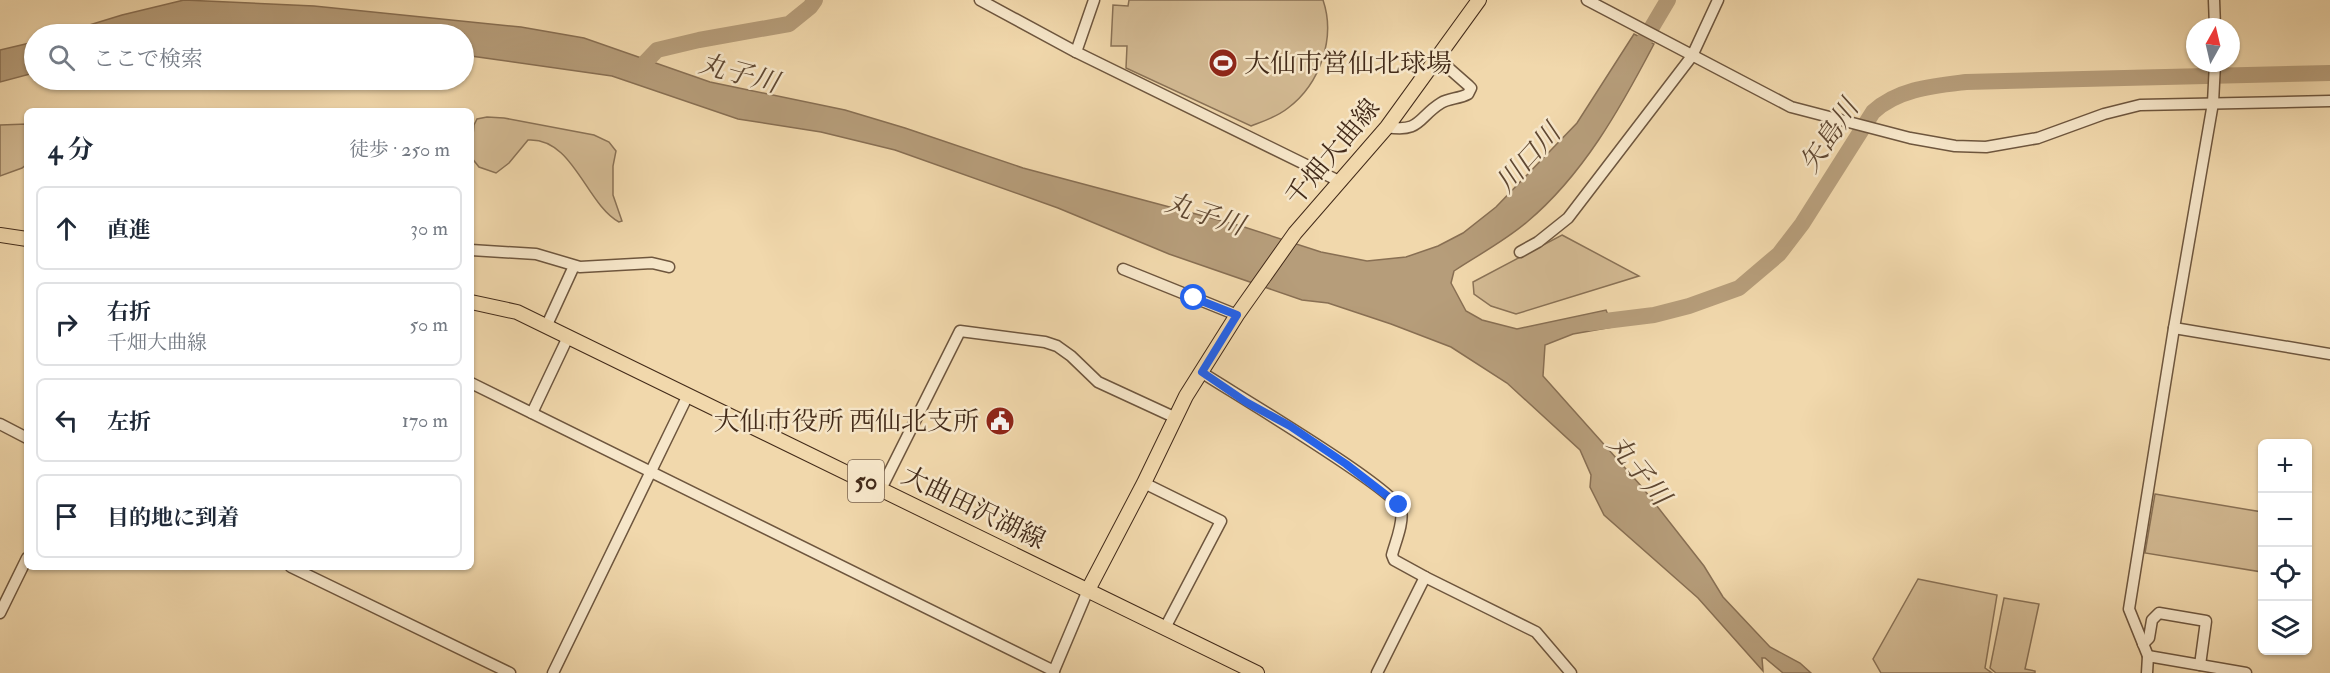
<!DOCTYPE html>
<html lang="ja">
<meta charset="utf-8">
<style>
:root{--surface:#fff;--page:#f6f6f7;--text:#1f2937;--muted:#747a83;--line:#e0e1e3}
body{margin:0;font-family:"IM FELL Double Pica","Noto Serif JP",serif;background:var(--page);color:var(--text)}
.controls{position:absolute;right:18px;bottom:18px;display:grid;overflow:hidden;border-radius:9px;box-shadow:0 2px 4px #0004}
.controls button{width:54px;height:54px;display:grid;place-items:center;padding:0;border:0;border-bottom:2px solid var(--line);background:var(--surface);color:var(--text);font:30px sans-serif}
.compass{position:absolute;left:2186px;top:18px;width:54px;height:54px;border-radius:50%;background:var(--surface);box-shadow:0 2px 4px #0004;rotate:8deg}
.stop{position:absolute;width:18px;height:18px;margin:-14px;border:4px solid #2563eb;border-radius:50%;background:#fff}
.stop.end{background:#2563eb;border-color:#fff;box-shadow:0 2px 6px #0008}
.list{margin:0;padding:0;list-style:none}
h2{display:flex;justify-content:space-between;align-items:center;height:78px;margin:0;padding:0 24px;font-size:26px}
h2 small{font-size:20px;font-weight:400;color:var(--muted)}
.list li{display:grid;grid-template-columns:39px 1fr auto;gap:18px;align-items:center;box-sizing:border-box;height:84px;margin:0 12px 12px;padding:0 12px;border:2px solid var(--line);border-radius:9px}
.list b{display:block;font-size:22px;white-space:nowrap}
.list p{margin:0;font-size:20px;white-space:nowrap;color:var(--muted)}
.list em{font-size:20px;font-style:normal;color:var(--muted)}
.icon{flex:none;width:33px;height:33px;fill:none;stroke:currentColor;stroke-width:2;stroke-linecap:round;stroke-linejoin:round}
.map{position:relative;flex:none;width:2330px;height:673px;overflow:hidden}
.search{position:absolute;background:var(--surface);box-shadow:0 2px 4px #0004;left:24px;top:24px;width:450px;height:66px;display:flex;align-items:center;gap:15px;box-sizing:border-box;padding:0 21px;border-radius:33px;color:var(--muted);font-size:22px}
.panel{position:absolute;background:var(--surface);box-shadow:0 2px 4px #0004;left:24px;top:108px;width:450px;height:462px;border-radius:9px}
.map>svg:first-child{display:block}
.green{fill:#d3ba93;stroke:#8a7256;stroke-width:1.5}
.water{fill:#b69d7a;stroke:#886f53;stroke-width:1.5}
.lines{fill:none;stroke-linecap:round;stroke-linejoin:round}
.river{stroke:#b69d7a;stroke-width:16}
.minor-casing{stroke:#6e563e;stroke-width:13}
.major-casing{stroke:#422a19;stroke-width:16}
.minor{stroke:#f6e6c9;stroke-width:10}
.major{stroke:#f1d8ac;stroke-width:14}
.route{stroke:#2563eb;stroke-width:8}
.labels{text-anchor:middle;stroke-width:5;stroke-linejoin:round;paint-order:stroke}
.shield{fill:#f6e6c9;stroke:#78624e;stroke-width:1.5}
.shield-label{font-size:24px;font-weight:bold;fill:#422a19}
.poi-label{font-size:26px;fill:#422a19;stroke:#f6e6c9;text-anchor:start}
.street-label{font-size:26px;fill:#422a19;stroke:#f6e6c9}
.water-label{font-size:27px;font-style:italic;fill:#5f4731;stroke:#f6e6c9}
</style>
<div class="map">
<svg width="2330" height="673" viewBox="0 0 2330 673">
<rect width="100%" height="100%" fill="#f1d8ac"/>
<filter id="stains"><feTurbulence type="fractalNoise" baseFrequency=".00333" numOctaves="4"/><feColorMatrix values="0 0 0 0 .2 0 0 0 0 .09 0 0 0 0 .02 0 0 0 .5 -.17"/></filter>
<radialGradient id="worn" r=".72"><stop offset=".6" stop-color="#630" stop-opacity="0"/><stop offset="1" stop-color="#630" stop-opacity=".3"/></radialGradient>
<g class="green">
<path d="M1129,0H1323C1336,38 1320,84 1288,108C1277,117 1264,121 1251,126L1126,68L1127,46H1111L1113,5L1128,6Z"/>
<path d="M487,117L504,118L594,135L609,142L616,151L613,166V195L622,221L619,222C586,204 573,137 528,140L509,163L496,173L479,167L471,157L474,125L477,119Z"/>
<path d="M27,124V164L22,168L0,176V125Z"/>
<path d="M1562,235L1639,276L1516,314L1491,306L1474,294L1473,282Z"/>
<path d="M2155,494L2262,512V572L2145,553Z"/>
<path d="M1918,579L1997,595L1985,668L1992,673H1881L1873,659Z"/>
<path d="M2004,598L2039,604L2025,669L2035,671V673H1996L1990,668Z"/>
</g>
<g class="water">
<path d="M184,0L314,6L521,27L584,38L710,82L845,110L905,128L1023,168L1241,226L1321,252L1367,261L1406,257L1438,246L1463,233L1496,207L1577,123L1634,34L1654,44C1620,109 1583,175 1527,222C1505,241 1478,255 1454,271L1451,283L1466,311L1482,320L1517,329L1606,310L1613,327L1573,334L1545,345L1543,376L1642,487L1704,566L1723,597L1770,647L1800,663L1811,673H1783L1765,658H1762L1763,671L1698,598L1604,515L1590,487L1591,475L1580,450L1507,383L1451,347L1391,324L1328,303L1302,300L1169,254L1058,208L895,150L821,132L738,119L612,76L464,55V34H271L247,32L60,34L122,15Z"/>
<path d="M34,42V73L0,82V50Z"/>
</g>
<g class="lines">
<g class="river">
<path d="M1633,59L1668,0"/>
<path d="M638,70L657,50L699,40L789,24L810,7L815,0"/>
<path d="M1589,323L1654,315L1689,306L1739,288L1779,254L1802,224L1873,112C1898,89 1933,86 1966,82L2330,73"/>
</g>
<g class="minor-casing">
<g id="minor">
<path d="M980,0L1076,52L1341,182"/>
<path d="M1587,0L1791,107L1910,138L1955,146L1986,147L2038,138L2104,114L2140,105L2330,101"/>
<path d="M2214,0L2215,27"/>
<path d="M1076,52L1094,0"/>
<path d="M1387,127C1421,133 1418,117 1441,103C1449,98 1459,99 1468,94L1471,88L1469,86L1436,57"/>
<path d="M471,250L536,254L580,267L652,263L669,267"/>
<path d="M1520,252L1538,242L1568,218L1692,56L1718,0"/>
<path d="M1123,269L1237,315"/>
<path d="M546,327L574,266"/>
<path d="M2174,328L2330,354"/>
<path d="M1201,372C1230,391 1396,489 1401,510C1404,523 1395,543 1392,555L1394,560L1425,577"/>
<path d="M471,383L1054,671"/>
<path d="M532,413L568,337"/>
<path d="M0,424L27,438"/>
<path d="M1144,483L1221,521L1165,628"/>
<path d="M881,489L960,331L1045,342L1057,346L1071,356L1098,382L1176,418"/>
<path d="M291,567L510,673"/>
<path d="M0,613L27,558"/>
<path d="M2143,644L2149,638L2152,620L2159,613L2206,621L2200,665"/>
<path d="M2148,656L2129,609L2174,328L2213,103L2215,63"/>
<path d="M553,673L688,395"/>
<path d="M1053,673L1088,590"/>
<path d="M1377,673L1425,577L1536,632L1571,673"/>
<path d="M2147,673L2148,656L2246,673"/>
</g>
</g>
<g class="major-casing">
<g id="major">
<path d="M0,235L27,239"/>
<path d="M471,302L517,312L1257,673"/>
<path d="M1088,590L1144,483L1186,396L1237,315L1295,233L1387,127L1479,0"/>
</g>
</g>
<use href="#minor" class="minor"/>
<use href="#major" class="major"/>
</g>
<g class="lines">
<path class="route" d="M1194,298L1237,315L1202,372L1246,402L1290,426L1346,464L1399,505"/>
</g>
<defs>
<g id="stadium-disc" transform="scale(1.5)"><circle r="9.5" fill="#8f2418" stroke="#f6e6c9"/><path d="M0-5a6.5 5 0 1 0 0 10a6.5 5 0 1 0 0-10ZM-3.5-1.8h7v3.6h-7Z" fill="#fff"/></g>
<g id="civic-disc" transform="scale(1.5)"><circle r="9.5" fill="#8f2418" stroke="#f6e6c9"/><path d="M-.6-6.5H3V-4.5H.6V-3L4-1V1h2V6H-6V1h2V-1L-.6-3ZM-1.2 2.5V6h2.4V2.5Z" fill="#fff"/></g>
</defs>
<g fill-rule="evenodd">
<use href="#stadium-disc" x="1223" y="63"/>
<use href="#civic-disc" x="1000" y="421"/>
</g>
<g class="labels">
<rect class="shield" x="848" y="460" width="36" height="42" rx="4.5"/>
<g class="shield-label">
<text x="866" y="489">50</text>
</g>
<g class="poi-label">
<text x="1244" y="72">大仙市営仙北球場</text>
<text x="979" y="430" text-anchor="end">大仙市役所 西仙北支所</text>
</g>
<g class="street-label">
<text transform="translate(1332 152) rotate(-50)" y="9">千畑大曲線</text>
<text transform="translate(974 507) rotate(26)" y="9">大曲田沢湖線</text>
</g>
<g class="water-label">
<text transform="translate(739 73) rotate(15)" y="9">丸子川</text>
<text transform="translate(1829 136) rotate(-56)" y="9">矢島川</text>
<text transform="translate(1528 158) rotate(-48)" y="9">川口川</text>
<text transform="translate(1205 214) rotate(18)" y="9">丸子川</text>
<text transform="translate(1639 470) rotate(51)" y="9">丸子川</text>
</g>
</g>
<rect width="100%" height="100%" filter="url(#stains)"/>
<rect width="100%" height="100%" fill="url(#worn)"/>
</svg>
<div class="controls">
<button>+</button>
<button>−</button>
<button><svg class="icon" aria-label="locate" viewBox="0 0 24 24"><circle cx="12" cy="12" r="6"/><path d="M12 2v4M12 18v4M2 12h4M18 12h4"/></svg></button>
<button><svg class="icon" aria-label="layers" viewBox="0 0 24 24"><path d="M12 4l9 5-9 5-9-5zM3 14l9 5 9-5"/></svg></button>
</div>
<svg class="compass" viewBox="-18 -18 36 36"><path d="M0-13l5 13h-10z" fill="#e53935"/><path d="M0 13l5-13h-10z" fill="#747a83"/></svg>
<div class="stop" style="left:1194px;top:298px"></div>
<div class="stop end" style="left:1399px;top:505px"></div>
<div class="search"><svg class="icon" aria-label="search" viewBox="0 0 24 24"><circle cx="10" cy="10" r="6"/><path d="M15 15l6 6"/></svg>ここで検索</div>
<section class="panel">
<h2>4 分<small>徒歩 · 250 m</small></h2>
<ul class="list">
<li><svg class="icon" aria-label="ahead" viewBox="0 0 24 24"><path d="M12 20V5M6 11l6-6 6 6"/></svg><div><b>直進</b></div><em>30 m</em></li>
<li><svg class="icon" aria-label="right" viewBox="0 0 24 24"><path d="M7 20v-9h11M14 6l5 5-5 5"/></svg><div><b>右折</b><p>千畑大曲線</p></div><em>50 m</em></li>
<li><svg class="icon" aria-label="left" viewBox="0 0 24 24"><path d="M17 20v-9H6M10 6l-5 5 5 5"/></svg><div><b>左折</b></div><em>170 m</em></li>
<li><svg class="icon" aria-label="arrive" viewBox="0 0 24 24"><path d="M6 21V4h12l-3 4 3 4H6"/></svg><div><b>目的地に到着</b></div></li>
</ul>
</section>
</div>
